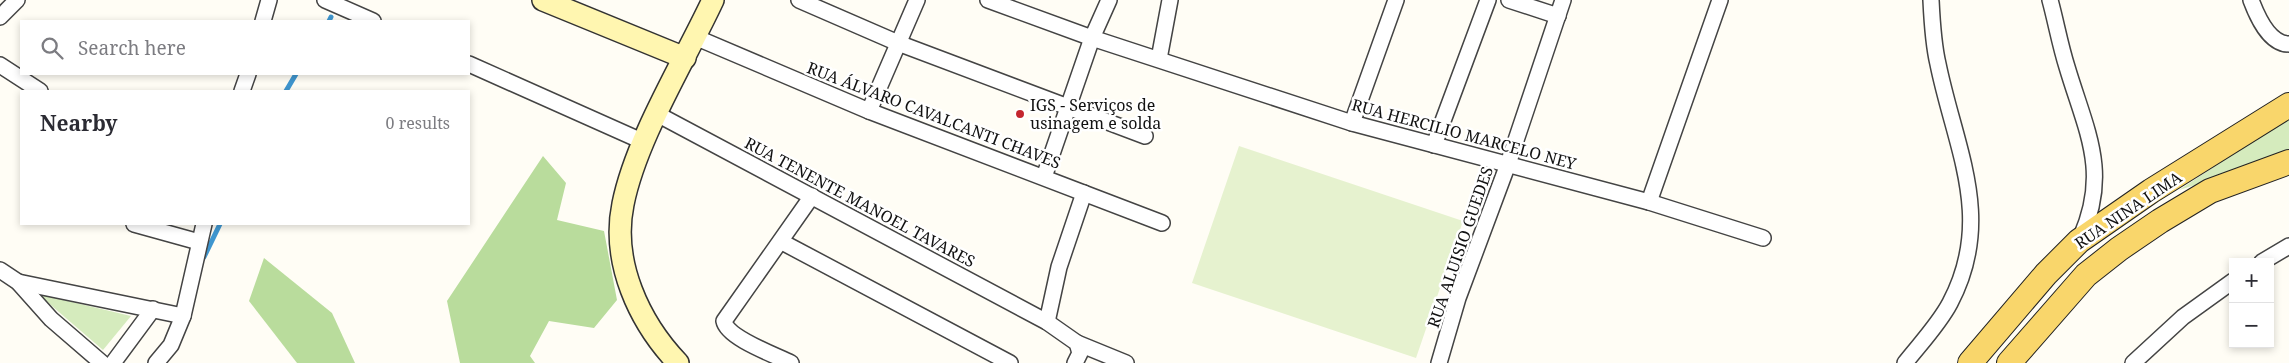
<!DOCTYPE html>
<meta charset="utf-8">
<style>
:root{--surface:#fff;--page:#f2f2f3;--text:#2b2b33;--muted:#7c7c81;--line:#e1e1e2}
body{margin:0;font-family:"Noto Serif",serif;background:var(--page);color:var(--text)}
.controls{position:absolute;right:15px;bottom:15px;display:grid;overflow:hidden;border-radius:0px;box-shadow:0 2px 8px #0003}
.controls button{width:45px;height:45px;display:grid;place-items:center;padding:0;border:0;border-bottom:1px solid var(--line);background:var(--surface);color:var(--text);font:25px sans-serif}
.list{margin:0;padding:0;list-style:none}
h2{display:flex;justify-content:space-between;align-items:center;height:65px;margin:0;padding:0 20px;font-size:21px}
h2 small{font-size:16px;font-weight:400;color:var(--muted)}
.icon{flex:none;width:28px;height:28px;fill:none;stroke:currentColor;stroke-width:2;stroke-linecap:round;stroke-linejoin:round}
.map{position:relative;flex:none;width:2289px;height:363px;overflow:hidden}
.search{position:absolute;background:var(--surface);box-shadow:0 2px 8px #0003;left:20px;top:20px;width:450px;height:55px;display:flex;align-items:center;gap:12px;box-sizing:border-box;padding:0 18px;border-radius:0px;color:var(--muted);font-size:19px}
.panel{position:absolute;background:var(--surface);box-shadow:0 2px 8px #0003;left:20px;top:90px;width:450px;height:135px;border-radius:0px}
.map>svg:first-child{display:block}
.green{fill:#d5ebbd}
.forest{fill:#b9dc9c}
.pitch{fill:#e6f2cf}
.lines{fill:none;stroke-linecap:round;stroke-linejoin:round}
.stream{stroke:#3f96cf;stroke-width:5}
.street-casing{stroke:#444;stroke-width:18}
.secondary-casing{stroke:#333;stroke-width:24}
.primary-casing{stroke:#222;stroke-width:26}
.street{stroke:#fff;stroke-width:15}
.secondary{stroke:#fff6b0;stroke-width:21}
.primary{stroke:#f9d66b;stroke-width:24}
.poi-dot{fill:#c4262e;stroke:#fff;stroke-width:2}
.labels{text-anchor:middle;stroke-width:5;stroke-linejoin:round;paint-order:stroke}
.poi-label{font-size:16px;fill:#111;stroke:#fff;text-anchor:start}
.street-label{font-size:16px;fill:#111;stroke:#fff}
</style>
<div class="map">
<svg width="2289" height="363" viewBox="0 0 2289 363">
<rect width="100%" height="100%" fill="#fffdf5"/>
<g class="green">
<path d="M2289,117V156L2179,190Z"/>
<path d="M38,294L131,316L103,350Z"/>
</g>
<g class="forest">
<path d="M543,156L566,183L557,220L604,231L617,300L594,328L549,321L530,356L535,363H460L447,301Z"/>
<path d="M264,258L332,313L355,363H297L249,301Z"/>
</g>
<path class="pitch" d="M1239,146L1463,221L1416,358L1192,283Z"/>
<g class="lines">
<g class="stream">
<path d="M329,21L331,17"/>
<path d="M286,91L296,74"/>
<path d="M204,257L220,224"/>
</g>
<g class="street-casing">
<g id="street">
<path d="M325,0L373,21"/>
<path d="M799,0L898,43L1145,136"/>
<path d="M988,0L1092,38L1352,123L1649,202L1763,238"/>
<path d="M1509,0L1558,16"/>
<path d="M2050,0C2056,22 2060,45 2067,67C2086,131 2110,171 2081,237"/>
<path d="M2251,0C2257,16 2269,44 2289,44"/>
<path d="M0,17L17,0"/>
<path d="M263,21L269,0"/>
<path d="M695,37L869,111L1162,223"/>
<path d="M1159,59L1170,0"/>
<path d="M469,64L644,142"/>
<path d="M0,65L40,91"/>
<path d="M242,91L248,74"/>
<path d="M869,111L917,0"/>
<path d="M657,114L1047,322L1077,343L1080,353L1075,363"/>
<path d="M1352,123L1396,0"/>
<path d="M1434,145L1488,0"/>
<path d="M1044,177L1092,38L1109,0"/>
<path d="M1649,202L1720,0"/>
<path d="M134,224L199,242"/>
<path d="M782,242L1010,363"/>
<path d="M2262,262L2289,246"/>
<path d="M0,270L18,282L51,319L102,363"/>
<path d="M18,282L183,316"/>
<path d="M1047,322L1059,267L1084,193"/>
<path d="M1077,343L1126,363"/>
<path d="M113,363L153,309"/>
<path d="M156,363L171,345L183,316L204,224"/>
<path d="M791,363C775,355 727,338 724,321L812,196"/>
<path d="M1439,363L1458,298L1508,164L1563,0"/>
<path d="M1905,363C1920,344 1939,324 1950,303C1995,218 1955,148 1938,64C1933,43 1932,21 1931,0"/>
<path d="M2133,363L2183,317L2233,281"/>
</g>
</g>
<g class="secondary-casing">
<g id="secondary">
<path d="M543,0L685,58"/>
<path d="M678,363C639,322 611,262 623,204C636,139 684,62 713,0"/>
</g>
</g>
<g class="primary-casing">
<g id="primary">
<path d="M1970,363L2046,274L2079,241L2151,191L2289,105"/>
<path d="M2009,363L2086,275L2119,249L2160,221L2210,191L2289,162"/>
</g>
</g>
<use href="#street" class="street"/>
<use href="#secondary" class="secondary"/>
<use href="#primary" class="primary"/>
</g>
<circle class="poi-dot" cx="1020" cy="114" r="5"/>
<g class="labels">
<g class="poi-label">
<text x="1030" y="111">IGS - Serviços de<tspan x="1030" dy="18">usinagem e solda</tspan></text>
</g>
<g class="street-label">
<text transform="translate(934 115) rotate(21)" y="6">RUA ÁLVARO CAVALCANTI CHAVES</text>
<text transform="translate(1464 134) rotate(15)" y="6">RUA HERCILIO MARCELO NEY</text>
<text transform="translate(860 202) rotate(28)" y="6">RUA TENENTE MANOEL TAVARES</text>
<text transform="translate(2128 210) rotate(-34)" y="6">RUA NINA LIMA</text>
<text transform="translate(1460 247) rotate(-71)" y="6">RUA ALUISIO GUEDES</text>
</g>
</g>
</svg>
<div class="controls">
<button>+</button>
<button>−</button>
</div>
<div class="search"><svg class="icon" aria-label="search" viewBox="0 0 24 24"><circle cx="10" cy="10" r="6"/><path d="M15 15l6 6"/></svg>Search here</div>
<section class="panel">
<h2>Nearby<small>0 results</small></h2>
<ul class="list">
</ul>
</section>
</div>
